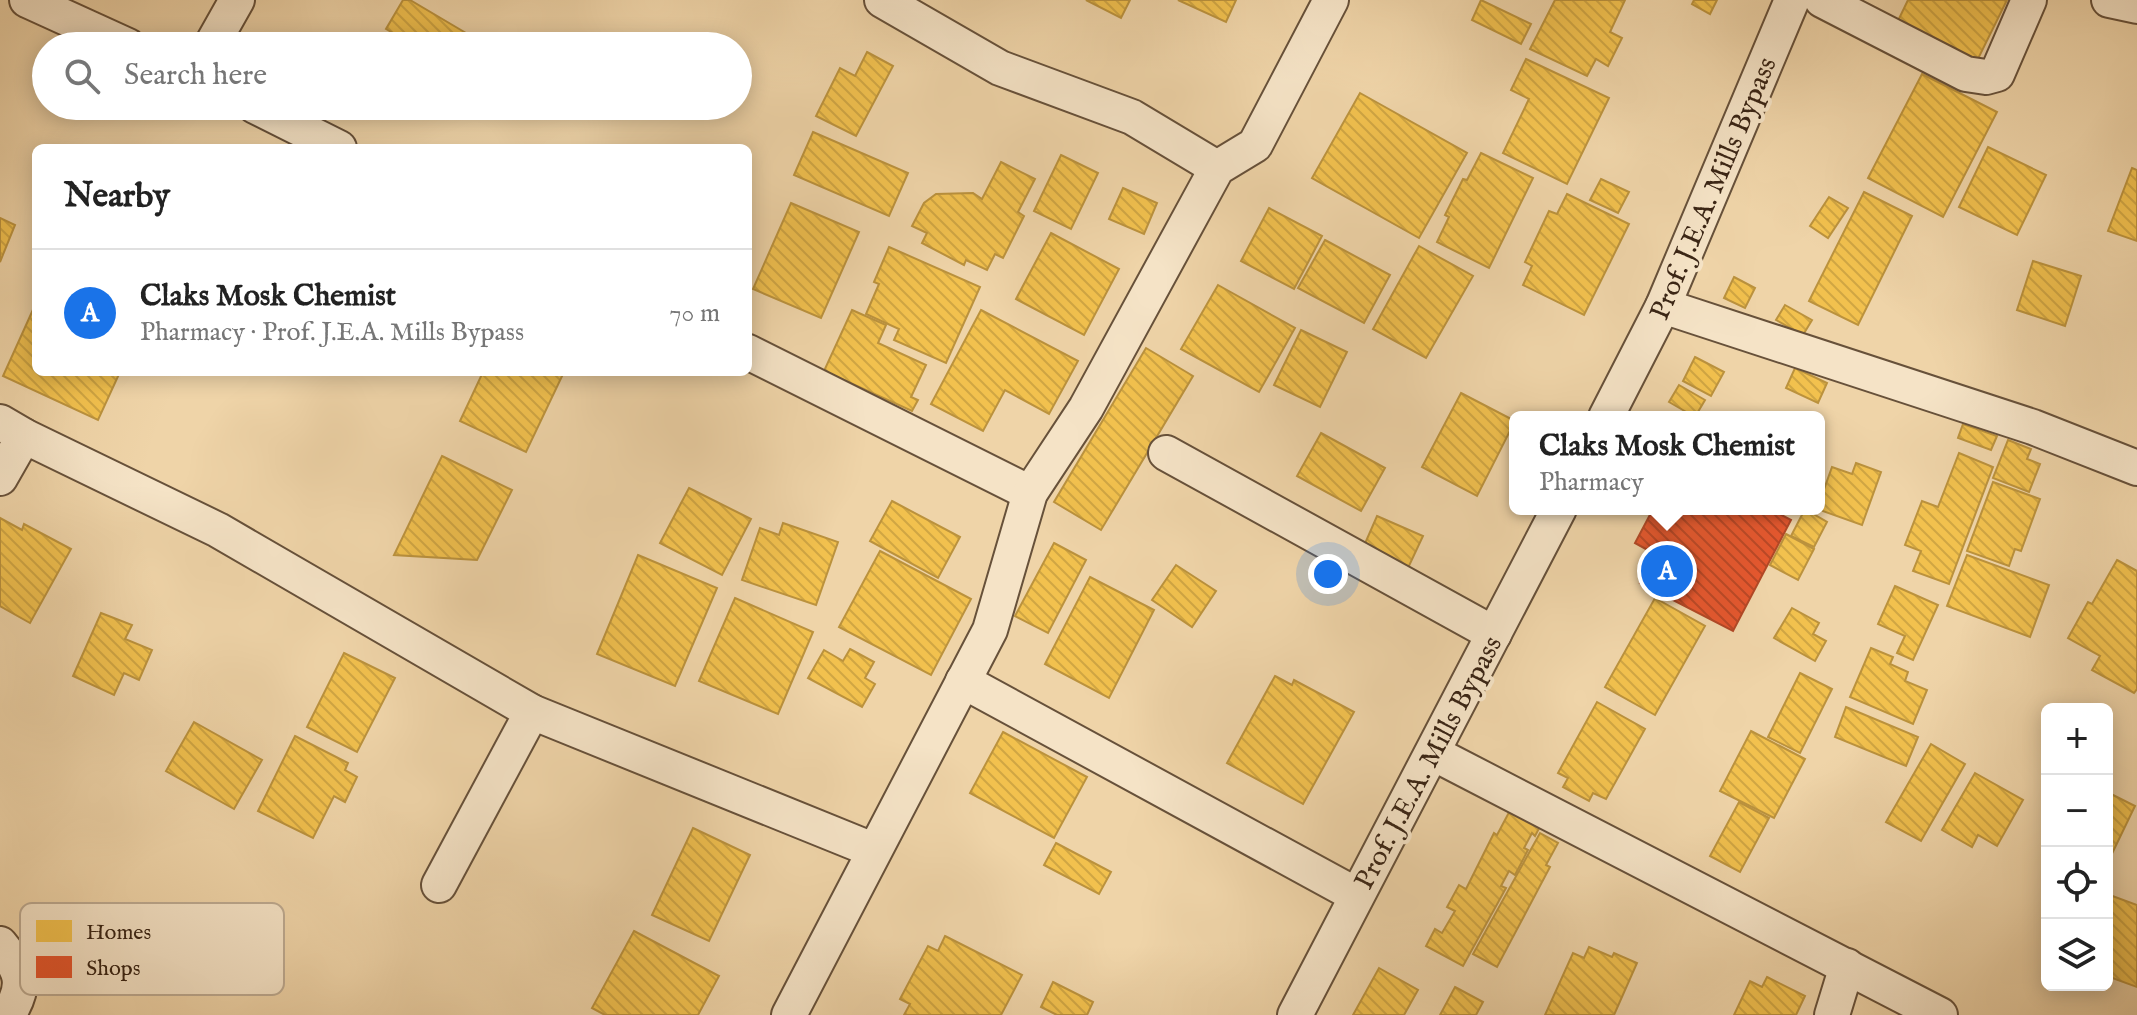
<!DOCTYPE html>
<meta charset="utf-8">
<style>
:root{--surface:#fff;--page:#f2f2f2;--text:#222;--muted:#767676;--line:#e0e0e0;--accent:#1a73e8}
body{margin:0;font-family:"IM FELL English",serif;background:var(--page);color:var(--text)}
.controls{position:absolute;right:24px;bottom:24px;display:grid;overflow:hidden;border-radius:12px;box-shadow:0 4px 20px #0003}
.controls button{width:72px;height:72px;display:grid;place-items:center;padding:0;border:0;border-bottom:2px solid var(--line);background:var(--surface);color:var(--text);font:40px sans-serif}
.you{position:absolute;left:1328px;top:574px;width:28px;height:28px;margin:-20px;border:6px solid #fff;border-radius:50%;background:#1a73e8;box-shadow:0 0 0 12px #1a73e833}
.badge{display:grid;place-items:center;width:52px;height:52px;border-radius:50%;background:var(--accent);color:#fff;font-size:26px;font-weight:700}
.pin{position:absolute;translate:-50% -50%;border:4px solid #fff;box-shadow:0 2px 8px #0006}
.popup{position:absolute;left:1509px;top:411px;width:316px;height:104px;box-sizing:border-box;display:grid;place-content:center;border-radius:12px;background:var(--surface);filter:drop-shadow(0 2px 6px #0005);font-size:26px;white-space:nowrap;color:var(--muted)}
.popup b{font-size:30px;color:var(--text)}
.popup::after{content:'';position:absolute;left:50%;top:100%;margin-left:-16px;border:16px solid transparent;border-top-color:var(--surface)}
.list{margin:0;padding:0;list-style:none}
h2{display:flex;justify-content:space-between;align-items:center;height:104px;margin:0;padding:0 32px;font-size:34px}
h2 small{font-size:26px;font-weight:400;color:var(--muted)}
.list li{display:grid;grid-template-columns:52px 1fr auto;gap:24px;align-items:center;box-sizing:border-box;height:128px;padding:0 32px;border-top:2px solid var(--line)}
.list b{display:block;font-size:30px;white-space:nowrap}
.list p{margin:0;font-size:26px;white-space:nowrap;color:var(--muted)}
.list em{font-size:26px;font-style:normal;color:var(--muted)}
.icon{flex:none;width:44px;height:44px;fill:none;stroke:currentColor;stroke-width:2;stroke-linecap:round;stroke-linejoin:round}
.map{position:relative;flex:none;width:2137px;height:1015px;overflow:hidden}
.search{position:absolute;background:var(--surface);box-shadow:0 4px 20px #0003;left:32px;top:32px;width:720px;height:88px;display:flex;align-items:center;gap:20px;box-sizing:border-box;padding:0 28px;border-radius:44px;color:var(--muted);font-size:30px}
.panel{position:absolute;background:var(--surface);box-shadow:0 4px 20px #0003;left:32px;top:144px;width:720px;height:232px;border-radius:12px}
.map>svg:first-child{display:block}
.homes{fill:url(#homes-back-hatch);stroke:#bb923d;stroke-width:2}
.shops{fill:url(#shops-back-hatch);stroke:#b14826;stroke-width:2}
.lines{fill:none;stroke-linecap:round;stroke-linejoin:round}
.minor-casing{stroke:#67513a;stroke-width:38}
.minor{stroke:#f5e3c6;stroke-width:34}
.labels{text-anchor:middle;stroke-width:8;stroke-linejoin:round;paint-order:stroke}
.street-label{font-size:28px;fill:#3a2515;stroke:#f5e3c6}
.key{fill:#f5e3c6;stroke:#bdaa91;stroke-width:2}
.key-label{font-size:22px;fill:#3a2515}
</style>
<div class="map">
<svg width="2137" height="1015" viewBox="0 0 2137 1015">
<defs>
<pattern id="homes-back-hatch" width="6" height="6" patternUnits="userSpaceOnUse" patternTransform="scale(2)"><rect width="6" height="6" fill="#f2c14e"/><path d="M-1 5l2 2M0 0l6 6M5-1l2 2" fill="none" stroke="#d0a643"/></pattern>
<pattern id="shops-back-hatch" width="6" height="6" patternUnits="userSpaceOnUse" patternTransform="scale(2)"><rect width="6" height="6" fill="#e4572e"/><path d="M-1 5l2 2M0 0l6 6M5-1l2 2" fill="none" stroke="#ba4826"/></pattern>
</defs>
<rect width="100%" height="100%" fill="#efd4a8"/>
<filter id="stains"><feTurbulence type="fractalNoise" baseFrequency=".0025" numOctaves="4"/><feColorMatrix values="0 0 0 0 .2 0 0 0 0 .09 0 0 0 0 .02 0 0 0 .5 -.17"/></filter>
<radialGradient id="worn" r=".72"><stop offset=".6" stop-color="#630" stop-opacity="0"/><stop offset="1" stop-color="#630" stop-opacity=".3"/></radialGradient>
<g class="homes">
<path d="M403,0H410L466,33L458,46H415L386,29Z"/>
<path d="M1086,0H1130L1121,18Z"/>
<path d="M1178,0H1236L1226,22Z"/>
<path d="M1481,0L1531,24L1521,44L1472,20Z"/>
<path d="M1555,0H1625L1610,32L1622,38L1608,66L1596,59L1587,76L1530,49Z"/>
<path d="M1694,0H1717L1710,14L1692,4Z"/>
<path d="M1908,0H2007L1973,69L1893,31Z"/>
<path d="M867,52L893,66L856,136L816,116L840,68L855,76Z"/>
<path d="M1526,59L1609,98L1567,184L1503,153L1529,99L1511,90Z"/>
<path d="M1922,74L1997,112L1943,217L1868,178Z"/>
<path d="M1360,93L1467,153L1419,238L1312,178Z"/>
<path d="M813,132L908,173L889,216L794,175Z"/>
<path d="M1988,147L2046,175L2017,235L1959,207Z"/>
<path d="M1481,153L1533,178L1489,268L1437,242L1449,217L1445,215L1463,179L1467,180Z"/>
<path d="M1061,155L1098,173L1071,229L1034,211Z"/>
<path d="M1001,162L1035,179L1018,212L1024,216L1003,258L995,254L987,270L966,260L964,265L922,243L927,233L912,226L924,203L936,194L973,193L982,199Z"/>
<path d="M2132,168L2137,170V241L2108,231Z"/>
<path d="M1601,179L1629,192L1618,213L1590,200Z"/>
<path d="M1123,188L1157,203L1144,234L1109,219Z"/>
<path d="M1864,192L1912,216L1858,325L1809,301Z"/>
<path d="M1567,194L1629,224L1584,315L1523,285L1532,266L1525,262L1549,211L1557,214Z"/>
<path d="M1829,197L1848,208L1828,238L1810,226Z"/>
<path d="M791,203L859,232L821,318L753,289Z"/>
<path d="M1269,208L1322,236L1294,289L1241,261Z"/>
<path d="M0,218L15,225L0,262Z"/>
<path d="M1051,233L1119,269L1084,335L1016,299Z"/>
<path d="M1325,240L1390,275L1364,323L1298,288Z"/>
<path d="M1419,246L1473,276L1426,358L1373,329Z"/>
<path d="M889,247L980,287L946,363L894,340L899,329L866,314L879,284L874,282Z"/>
<path d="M2033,261L2081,276L2065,326L2017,310Z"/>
<path d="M1734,277L1755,288L1745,308L1724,298Z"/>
<path d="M1218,285L1295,328L1259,392L1181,349Z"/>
<path d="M36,303V372H120L98,420L3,376Z"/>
<path d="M1785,305L1812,320L1803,335L1776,320Z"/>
<path d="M852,310L886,325L878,343L926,365L911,397L918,400L912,411L824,371Z"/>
<path d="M981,310L1078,361L1049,414L1005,390L983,431L931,404Z"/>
<path d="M1301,330L1347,352L1320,407L1274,385Z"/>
<path d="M1146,348L1193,376L1101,530L1054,502Z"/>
<path d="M1695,357L1724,372L1711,396L1683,381Z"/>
<path d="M1795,368L1827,383L1818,403L1786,388Z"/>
<path d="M483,372H564L526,452L460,421Z"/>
<path d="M1679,385L1705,400L1695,417L1669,402Z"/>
<path d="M1461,393L1515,421L1477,496L1422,467Z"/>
<path d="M1963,424L1997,436L1991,450L1958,438Z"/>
<path d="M1321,433L1385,468L1361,511L1297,476Z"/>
<path d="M2008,440L2031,449L2027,459L2040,464L2029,492L1993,478Z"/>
<path d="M1959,453L1993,467L1949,584L1913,571L1921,551L1905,545L1922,501L1938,507Z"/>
<path d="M442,456L512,490L477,560L394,555Z"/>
<path d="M1856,463L1881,472L1862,525L1817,509L1832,467L1852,474Z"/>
<path d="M1993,482L2040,499L2021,551L2015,549L2009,566L1967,551Z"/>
<path d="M689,488L751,519L722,575L660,543Z"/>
<path d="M892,501L960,537L938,578L870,541Z"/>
<path d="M1805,509L1827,522L1814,547L1791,536Z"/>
<path d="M1377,516L1423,536L1408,568L1363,548Z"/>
<path d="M0,518L22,530L24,524L71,549L30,623L0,606Z"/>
<path d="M783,523L838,542L816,605L742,580L760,528L779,535Z"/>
<path d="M1786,534L1814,549L1798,580L1770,565Z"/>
<path d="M1054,543L1086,560L1048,633L1015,616Z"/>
<path d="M880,551L971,599L931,675L839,627Z"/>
<path d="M638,555L717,588L675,686L597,654Z"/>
<path d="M1967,555L2049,585L2030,637L1947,606Z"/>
<path d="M2117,560L2137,571V689L2134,693L2092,670L2100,656L2068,638L2088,602L2092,604Z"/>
<path d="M1176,565L1216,591L1192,627L1152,600Z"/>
<path d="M1090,577L1154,610L1109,698L1045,664Z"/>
<path d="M1895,586L1938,605L1913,660L1897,653L1905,636L1878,624Z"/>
<path d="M735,598L813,632L778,714L699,681Z"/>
<path d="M1655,598L1705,626L1655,715L1605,687Z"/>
<path d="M1792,608L1819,623L1813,634L1826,641L1815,661L1774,638Z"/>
<path d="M101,613L132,625L125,639L152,650L139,680L124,673L114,695L73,676Z"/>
<path d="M1871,648L1893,657L1890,664L1908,672L1905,681L1927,690L1913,724L1850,697Z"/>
<path d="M850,649L874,662L865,678L875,684L862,707L808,678L824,650L843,661Z"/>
<path d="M344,653L395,678L357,752L307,727Z"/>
<path d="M1800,673L1832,689L1800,753L1768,737Z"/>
<path d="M1275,676L1292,685L1294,680L1354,712L1303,804L1227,763Z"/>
<path d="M1597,702L1645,729L1606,799L1593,793L1589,801L1563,787L1568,778L1558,773Z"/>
<path d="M1846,707L1918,737L1906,766L1835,737Z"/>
<path d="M194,722L262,760L234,809L166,771Z"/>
<path d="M1751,731L1805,759L1774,818L1720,791Z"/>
<path d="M1003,732L1087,777L1054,838L970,793Z"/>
<path d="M295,736L348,763L345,770L357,777L345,802L334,796L313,838L258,811Z"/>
<path d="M1931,744L1965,764L1921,841L1886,822Z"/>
<path d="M1975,773L2023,800L1997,846L1978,835L1972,847L1942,830Z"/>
<path d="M2107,792L2135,806L2107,864Z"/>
<path d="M1515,801L1545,817L1535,836L1532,833L1524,848L1528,850L1515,875L1509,871L1501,886L1506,888L1463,966L1426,946L1435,929L1442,933L1455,911L1447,907L1459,885L1466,889L1494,833L1497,835Z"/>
<path d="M1739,802L1769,818L1740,872L1710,856Z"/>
<path d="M693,828L750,855L709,941L652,915Z"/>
<path d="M1540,833L1558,843L1546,865L1550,867L1497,967L1473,954Z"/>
<path d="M1056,843L1111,872L1099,894L1044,865Z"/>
<path d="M2107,894L2137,905V987L2107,976Z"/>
<path d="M634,931L719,976L698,1015H605L592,1008Z"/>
<path d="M945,936L1022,975L1001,1015H904L910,1004L900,999L928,946L938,951Z"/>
<path d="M1589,947L1612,957L1614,953L1637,963L1614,1015H1545L1573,953L1584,958Z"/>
<path d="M1379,968L1418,990L1404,1015H1353Z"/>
<path d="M1767,977L1805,996L1796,1015H1734L1750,981L1762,987Z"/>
<path d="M1053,982L1093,1002L1087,1015H1057L1041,1007Z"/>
<path d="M1455,987L1483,1002L1476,1015H1440Z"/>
</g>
<path class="shops" d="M1653,509H1770L1791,520L1733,631L1640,583L1655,554L1635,543Z"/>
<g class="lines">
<g class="minor-casing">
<g id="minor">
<path d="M27,0L128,46"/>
<path d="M882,0L1000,68L1132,117L1217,168"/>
<path d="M1822,0L1966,74L1986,77L1997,74L2029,0"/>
<path d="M2109,0L2137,6"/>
<path d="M211,46L237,0"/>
<path d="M255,106L339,148"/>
<path d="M1663,306L2033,427L2137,468"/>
<path d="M748,352L1030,493"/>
<path d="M1606,417L1663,306L1792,0"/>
<path d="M0,422L24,436L218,530L532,712L873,850"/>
<path d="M1166,453L1494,634"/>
<path d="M0,478L24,436"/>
<path d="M963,681L1356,895"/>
<path d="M1433,753L1940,1015"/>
<path d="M439,885L532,712"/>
<path d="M0,944C21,970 28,984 8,1015"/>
<path d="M789,1015L990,630L1030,493L1086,408L1217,168L1255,145L1331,0"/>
<path d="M1295,1015L1559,509"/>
<path d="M1832,1015L1847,966"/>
</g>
</g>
<use href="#minor" class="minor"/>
</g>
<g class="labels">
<g class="street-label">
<text transform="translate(1712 188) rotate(-67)" y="10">Prof. J.E.A. Mills Bypass</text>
<text transform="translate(1427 762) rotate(-62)" y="10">Prof. J.E.A. Mills Bypass</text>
</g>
</g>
<rect x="20" y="903" width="264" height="92" rx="12" class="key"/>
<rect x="36" y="920" width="36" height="22" fill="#f2c14e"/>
<rect x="36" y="956" width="36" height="22" fill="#e4572e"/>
<g class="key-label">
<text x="86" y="939">Homes</text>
<text x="86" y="975">Shops</text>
</g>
<rect width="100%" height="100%" filter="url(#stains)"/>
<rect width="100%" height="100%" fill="url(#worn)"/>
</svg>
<div class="controls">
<button>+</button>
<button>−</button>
<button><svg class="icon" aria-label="locate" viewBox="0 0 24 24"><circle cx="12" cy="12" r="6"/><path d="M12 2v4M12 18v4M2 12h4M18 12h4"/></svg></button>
<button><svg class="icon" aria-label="layers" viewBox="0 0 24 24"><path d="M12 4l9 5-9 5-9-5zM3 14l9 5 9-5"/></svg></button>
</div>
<div class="you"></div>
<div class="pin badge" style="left:1667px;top:571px">A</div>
<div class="popup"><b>Claks Mosk Chemist</b>Pharmacy</div>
<div class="search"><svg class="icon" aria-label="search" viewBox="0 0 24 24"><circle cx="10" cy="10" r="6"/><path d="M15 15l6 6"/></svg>Search here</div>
<section class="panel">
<h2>Nearby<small></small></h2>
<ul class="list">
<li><span class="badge">A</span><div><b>Claks Mosk Chemist</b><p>Pharmacy · Prof. J.E.A. Mills Bypass</p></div><em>70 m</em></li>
</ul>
</section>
</div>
